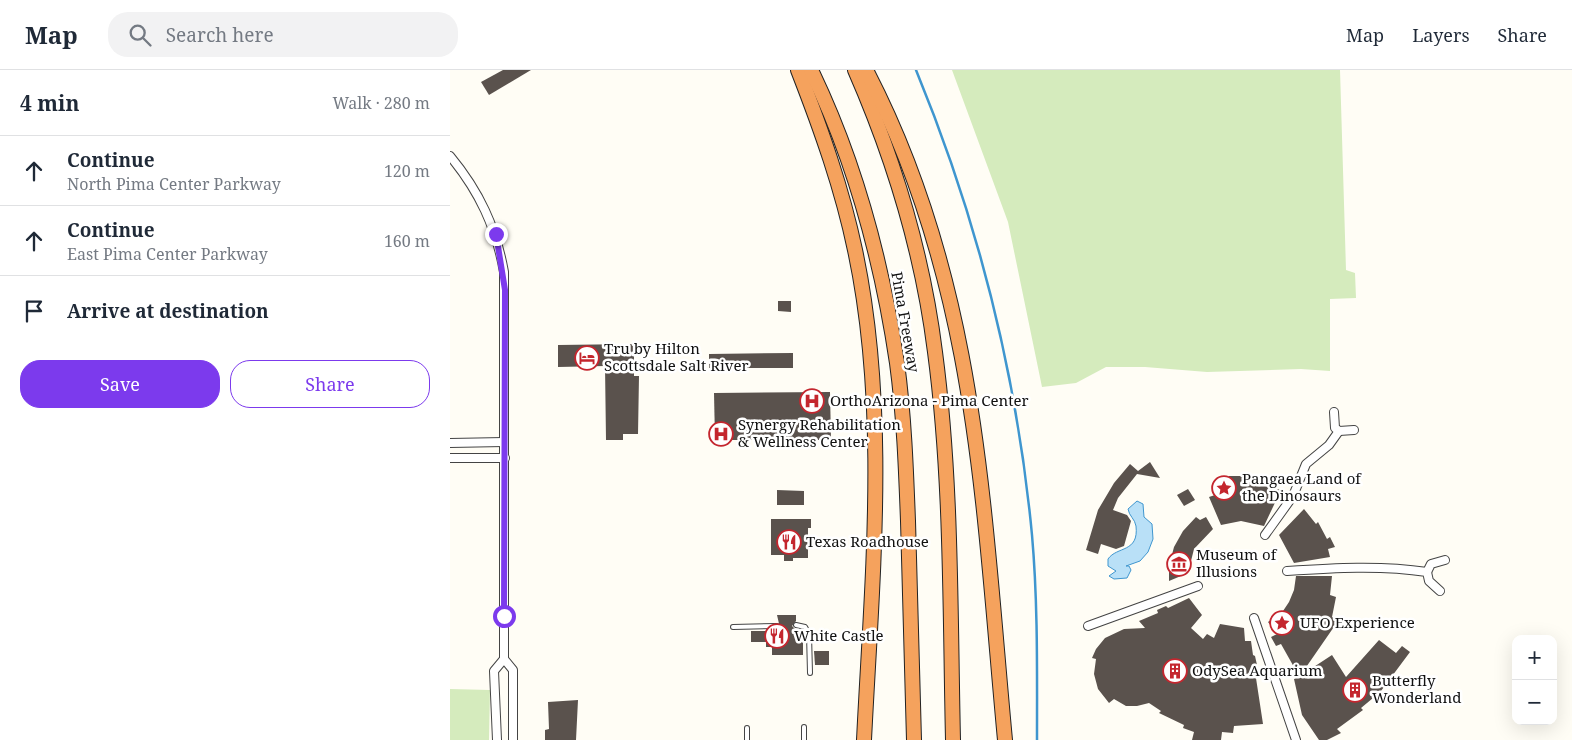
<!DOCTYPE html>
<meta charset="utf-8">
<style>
:root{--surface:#fff;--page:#f2f2f3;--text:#1f2937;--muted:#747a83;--line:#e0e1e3;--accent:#7c3aed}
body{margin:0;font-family:"Noto Serif",serif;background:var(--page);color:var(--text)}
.controls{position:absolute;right:15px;bottom:15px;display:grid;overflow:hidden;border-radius:10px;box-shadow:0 5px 20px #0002}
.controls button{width:45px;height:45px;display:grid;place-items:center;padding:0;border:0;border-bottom:1px solid var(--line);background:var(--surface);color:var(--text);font:25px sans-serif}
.stop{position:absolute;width:15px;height:15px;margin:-11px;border:4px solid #7c3aed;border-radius:50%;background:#fff}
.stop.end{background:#7c3aed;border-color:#fff;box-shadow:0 1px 5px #0008}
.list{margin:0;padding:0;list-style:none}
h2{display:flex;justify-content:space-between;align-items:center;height:65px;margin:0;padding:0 20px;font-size:21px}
h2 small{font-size:16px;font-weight:400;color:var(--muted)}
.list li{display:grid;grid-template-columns:32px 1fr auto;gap:15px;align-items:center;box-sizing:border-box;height:70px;padding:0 20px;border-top:1px solid var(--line)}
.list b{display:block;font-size:19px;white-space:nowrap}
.list p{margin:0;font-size:16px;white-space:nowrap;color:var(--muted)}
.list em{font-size:16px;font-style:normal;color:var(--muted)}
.actions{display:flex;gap:10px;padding:15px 20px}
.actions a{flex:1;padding:11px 0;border:1px solid var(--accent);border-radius:20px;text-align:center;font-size:18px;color:var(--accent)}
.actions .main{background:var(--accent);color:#fff}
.icon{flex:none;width:28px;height:28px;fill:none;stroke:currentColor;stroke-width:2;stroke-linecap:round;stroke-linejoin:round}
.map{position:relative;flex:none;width:1122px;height:670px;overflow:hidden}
header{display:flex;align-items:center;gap:30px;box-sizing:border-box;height:70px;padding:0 25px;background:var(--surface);border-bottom:1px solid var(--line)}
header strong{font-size:24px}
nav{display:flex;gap:28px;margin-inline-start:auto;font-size:18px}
.search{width:350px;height:45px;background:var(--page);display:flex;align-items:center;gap:12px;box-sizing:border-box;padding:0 18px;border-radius:20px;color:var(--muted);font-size:19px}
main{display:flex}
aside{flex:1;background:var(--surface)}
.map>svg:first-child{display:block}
.green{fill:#d5ebbd}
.water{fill:#b9e0f7;stroke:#3f96cf}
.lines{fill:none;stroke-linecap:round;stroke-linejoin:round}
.stream{stroke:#3f96cf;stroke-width:2.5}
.building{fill:#5a524d}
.lane-casing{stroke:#444;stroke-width:6}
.street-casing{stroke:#444;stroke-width:10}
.highway-casing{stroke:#222;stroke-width:16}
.lane{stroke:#fff;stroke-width:4}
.street{stroke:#fff;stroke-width:8}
.highway{stroke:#f5a25d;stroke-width:14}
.route{stroke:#7c3aed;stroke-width:6}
.labels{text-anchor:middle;stroke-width:5;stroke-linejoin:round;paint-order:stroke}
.street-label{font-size:15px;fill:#111;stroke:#fff}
.poi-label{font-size:15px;fill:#111;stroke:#fff;text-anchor:start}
</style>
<header>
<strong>Map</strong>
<div class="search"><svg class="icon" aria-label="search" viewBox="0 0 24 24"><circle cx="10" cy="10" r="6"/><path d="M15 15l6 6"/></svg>Search here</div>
<nav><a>Map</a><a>Layers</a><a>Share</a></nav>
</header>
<main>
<aside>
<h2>4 min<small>Walk · 280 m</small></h2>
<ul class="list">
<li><svg class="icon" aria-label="ahead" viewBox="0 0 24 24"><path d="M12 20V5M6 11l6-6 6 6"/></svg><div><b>Continue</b><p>North Pima Center Parkway</p></div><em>120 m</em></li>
<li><svg class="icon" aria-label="ahead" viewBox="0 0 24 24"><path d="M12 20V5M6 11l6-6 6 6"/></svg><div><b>Continue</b><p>East Pima Center Parkway</p></div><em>160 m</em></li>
<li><svg class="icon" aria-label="arrive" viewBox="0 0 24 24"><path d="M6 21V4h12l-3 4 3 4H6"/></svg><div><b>Arrive at destination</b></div></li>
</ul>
<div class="actions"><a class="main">Save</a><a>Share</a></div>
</aside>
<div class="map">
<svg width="1122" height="670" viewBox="0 0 1122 670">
<rect width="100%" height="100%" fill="#fffdf5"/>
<g class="green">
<path d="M502,0H890L896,200L905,203L906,228L880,229V301L851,299L757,302L695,297H656L626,313L592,317L558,152Z"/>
<path d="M0,619L40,620L39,670H0Z"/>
</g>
<path class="water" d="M687,431L693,434L694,447L702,454L703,469L698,482L690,491L676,496H679L681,500L677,508L664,509L659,506L666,501L658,496V489C667,476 689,483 686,456C685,449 679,446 678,439Z"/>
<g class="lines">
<path class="stream" d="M466,0C527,148 567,306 582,465C588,533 587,602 587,670"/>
</g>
<g class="building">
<path d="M53,0H81L39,25L31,12Z"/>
<path d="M328,231H341V242L328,241Z"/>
<path d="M184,274V306H189L188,364H173V370H156L155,296L108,297V275Z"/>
<path d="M343,283V298H259V284Z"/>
<path d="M380,322L381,370H265L264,323Z"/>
<path d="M700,392L710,408L687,404L668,428L663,440L677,445L681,451L674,476L666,479L651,474L648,484L636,480L648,440L664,413L680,394L688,401Z"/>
<path d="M779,406H793V409H798L799,412L831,420L814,456L791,451L771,455L759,427L768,424L764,412L778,409Z"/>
<path d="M738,419L745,430L734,436L727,425Z"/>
<path d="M327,420L354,421V435H327Z"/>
<path d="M854,439L866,454L868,452L877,469L880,467L885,477L878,479L880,487L844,493L829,465Z"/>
<path d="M746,447L750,450L756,447L763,459L744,479L738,503L719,511V496L724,477L733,461Z"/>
<path d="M321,449H361V458H358V488H343V491H334V485H321Z"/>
<path d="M846,506H882L880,525L886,527L882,547L888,551L850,606L882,585L896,607L929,570L946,583L952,576L960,582L925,629L923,628L911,638L913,640L887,659L891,663L877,670H869L852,645L844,609L849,606L831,574L826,576L821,567L827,564L818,552L833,541L839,532L844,520Z"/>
<path d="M739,528L752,545L741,558L753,569L757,564L764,568L770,554L794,558L795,571H801L803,585L805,586L807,595H804L813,654L784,656L783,663L772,662L771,670H742L744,662L733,658L734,655L709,643L711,641L699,633L687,636H676L664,629L659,633L648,619L644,604L646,589L642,588L646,579L655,568L674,559L695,558L689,551L708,543L707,540L716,536L718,538Z"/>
<path d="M327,545H346V551L342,556L346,560L353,561V585H322V577H316V572H301V561H327L330,558Z"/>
<path d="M364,581H379V595H365Z"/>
<path d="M128,630L126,670H95V660L99,659L98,632Z"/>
</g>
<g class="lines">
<g class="lane-casing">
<g id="lane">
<path d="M346,555L355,557L359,564L360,603"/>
<path d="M283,557L327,556"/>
<path d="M297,658V670"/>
<path d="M354,670V657"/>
</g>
</g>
<g class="street-casing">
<g id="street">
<path d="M0,86C29,121 46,157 54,202V589L44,601L47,670"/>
<path d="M884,342L885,358L889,361L904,360"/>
<path d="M0,373L54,372"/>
<path d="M0,388H55"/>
<path d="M815,465L843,426L856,394L879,375L889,361"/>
<path d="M837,501C883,498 931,495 977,502L979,511L990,521"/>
<path d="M977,502L981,494L995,490"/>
<path d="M804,548L846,670"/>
<path d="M638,556L748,516"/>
<path d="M54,589L63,600V670"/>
</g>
</g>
<g class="highway-casing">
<g id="highway">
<path d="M348,0C371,59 392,118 405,180C439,340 422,508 414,670"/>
<path d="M361,0C405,91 432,192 447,293C454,345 456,398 458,451C460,524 462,597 464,670"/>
<path d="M405,0C444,89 473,186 485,282C502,410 500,541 503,670"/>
<path d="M416,0C527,213 533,436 555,670"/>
</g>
</g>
<use href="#lane" class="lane"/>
<use href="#street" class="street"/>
<use href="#highway" class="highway"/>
</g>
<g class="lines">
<path class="route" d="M46,164L55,220L54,546"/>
</g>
<defs>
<g id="hotel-ring" transform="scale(1.25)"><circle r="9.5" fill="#fff" stroke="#c4262e" stroke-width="1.5"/><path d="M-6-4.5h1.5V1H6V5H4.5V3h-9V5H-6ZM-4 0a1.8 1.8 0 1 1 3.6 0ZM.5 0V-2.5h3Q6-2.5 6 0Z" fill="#c4262e"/></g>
<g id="hospital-ring" transform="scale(1.25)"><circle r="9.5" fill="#fff" stroke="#c4262e" stroke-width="1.5"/><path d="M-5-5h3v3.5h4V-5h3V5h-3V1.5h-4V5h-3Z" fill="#c4262e"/></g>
<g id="sight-ring" transform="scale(1.25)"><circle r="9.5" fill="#fff" stroke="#c4262e" stroke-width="1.5"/><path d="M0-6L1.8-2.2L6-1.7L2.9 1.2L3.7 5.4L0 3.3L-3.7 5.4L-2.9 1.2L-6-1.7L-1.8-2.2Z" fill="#c4262e"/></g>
<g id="restaurant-ring" transform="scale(1.25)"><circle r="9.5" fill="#fff" stroke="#c4262e" stroke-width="1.5"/><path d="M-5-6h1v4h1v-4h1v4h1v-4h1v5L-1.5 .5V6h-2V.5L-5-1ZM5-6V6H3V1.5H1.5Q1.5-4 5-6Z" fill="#c4262e"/></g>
<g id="museum-ring" transform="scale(1.25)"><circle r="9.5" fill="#fff" stroke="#c4262e" stroke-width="1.5"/><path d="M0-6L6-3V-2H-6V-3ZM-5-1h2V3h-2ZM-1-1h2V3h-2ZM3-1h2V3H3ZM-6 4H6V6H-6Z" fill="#c4262e"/></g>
<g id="building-ring" transform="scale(1.25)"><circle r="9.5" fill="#fff" stroke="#c4262e" stroke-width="1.5"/><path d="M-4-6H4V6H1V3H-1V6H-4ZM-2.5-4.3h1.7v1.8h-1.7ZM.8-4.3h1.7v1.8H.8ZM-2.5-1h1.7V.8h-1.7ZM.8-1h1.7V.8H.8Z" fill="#c4262e"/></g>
</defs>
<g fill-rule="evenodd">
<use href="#hotel-ring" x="137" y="288"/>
<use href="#hospital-ring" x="362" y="331"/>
<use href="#hospital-ring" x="271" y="364"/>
<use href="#sight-ring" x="774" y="418"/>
<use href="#restaurant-ring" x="339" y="472"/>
<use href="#museum-ring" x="729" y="494"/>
<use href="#sight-ring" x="832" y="553"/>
<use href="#restaurant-ring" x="327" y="566"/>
<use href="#building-ring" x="725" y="601"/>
<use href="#building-ring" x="905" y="620"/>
</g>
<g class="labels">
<g class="street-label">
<text transform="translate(455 252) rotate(80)" y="5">Pima Freeway</text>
</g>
<g class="poi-label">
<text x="154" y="284">Tru by Hilton<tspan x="154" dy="17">Scottsdale Salt River</tspan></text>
<text x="380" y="336">OrthoArizona - Pima Center</text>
<text x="288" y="360">Synergy Rehabilitation<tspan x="288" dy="17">&amp; Wellness Center</tspan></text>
<text x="792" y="414">Pangaea Land of<tspan x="792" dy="17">the Dinosaurs</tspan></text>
<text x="356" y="477">Texas Roadhouse</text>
<text x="746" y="490">Museum of<tspan x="746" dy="17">Illusions</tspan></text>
<text x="850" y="558">UFO Experience</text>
<text x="344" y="571">White Castle</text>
<text x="742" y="606">OdySea Aquarium</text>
<text x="922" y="616">Butterfly<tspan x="922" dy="17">Wonderland</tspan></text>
</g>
</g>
</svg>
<div class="controls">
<button>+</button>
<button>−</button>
</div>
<div class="stop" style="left:54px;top:546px"></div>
<div class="stop end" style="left:46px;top:164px"></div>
</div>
</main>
